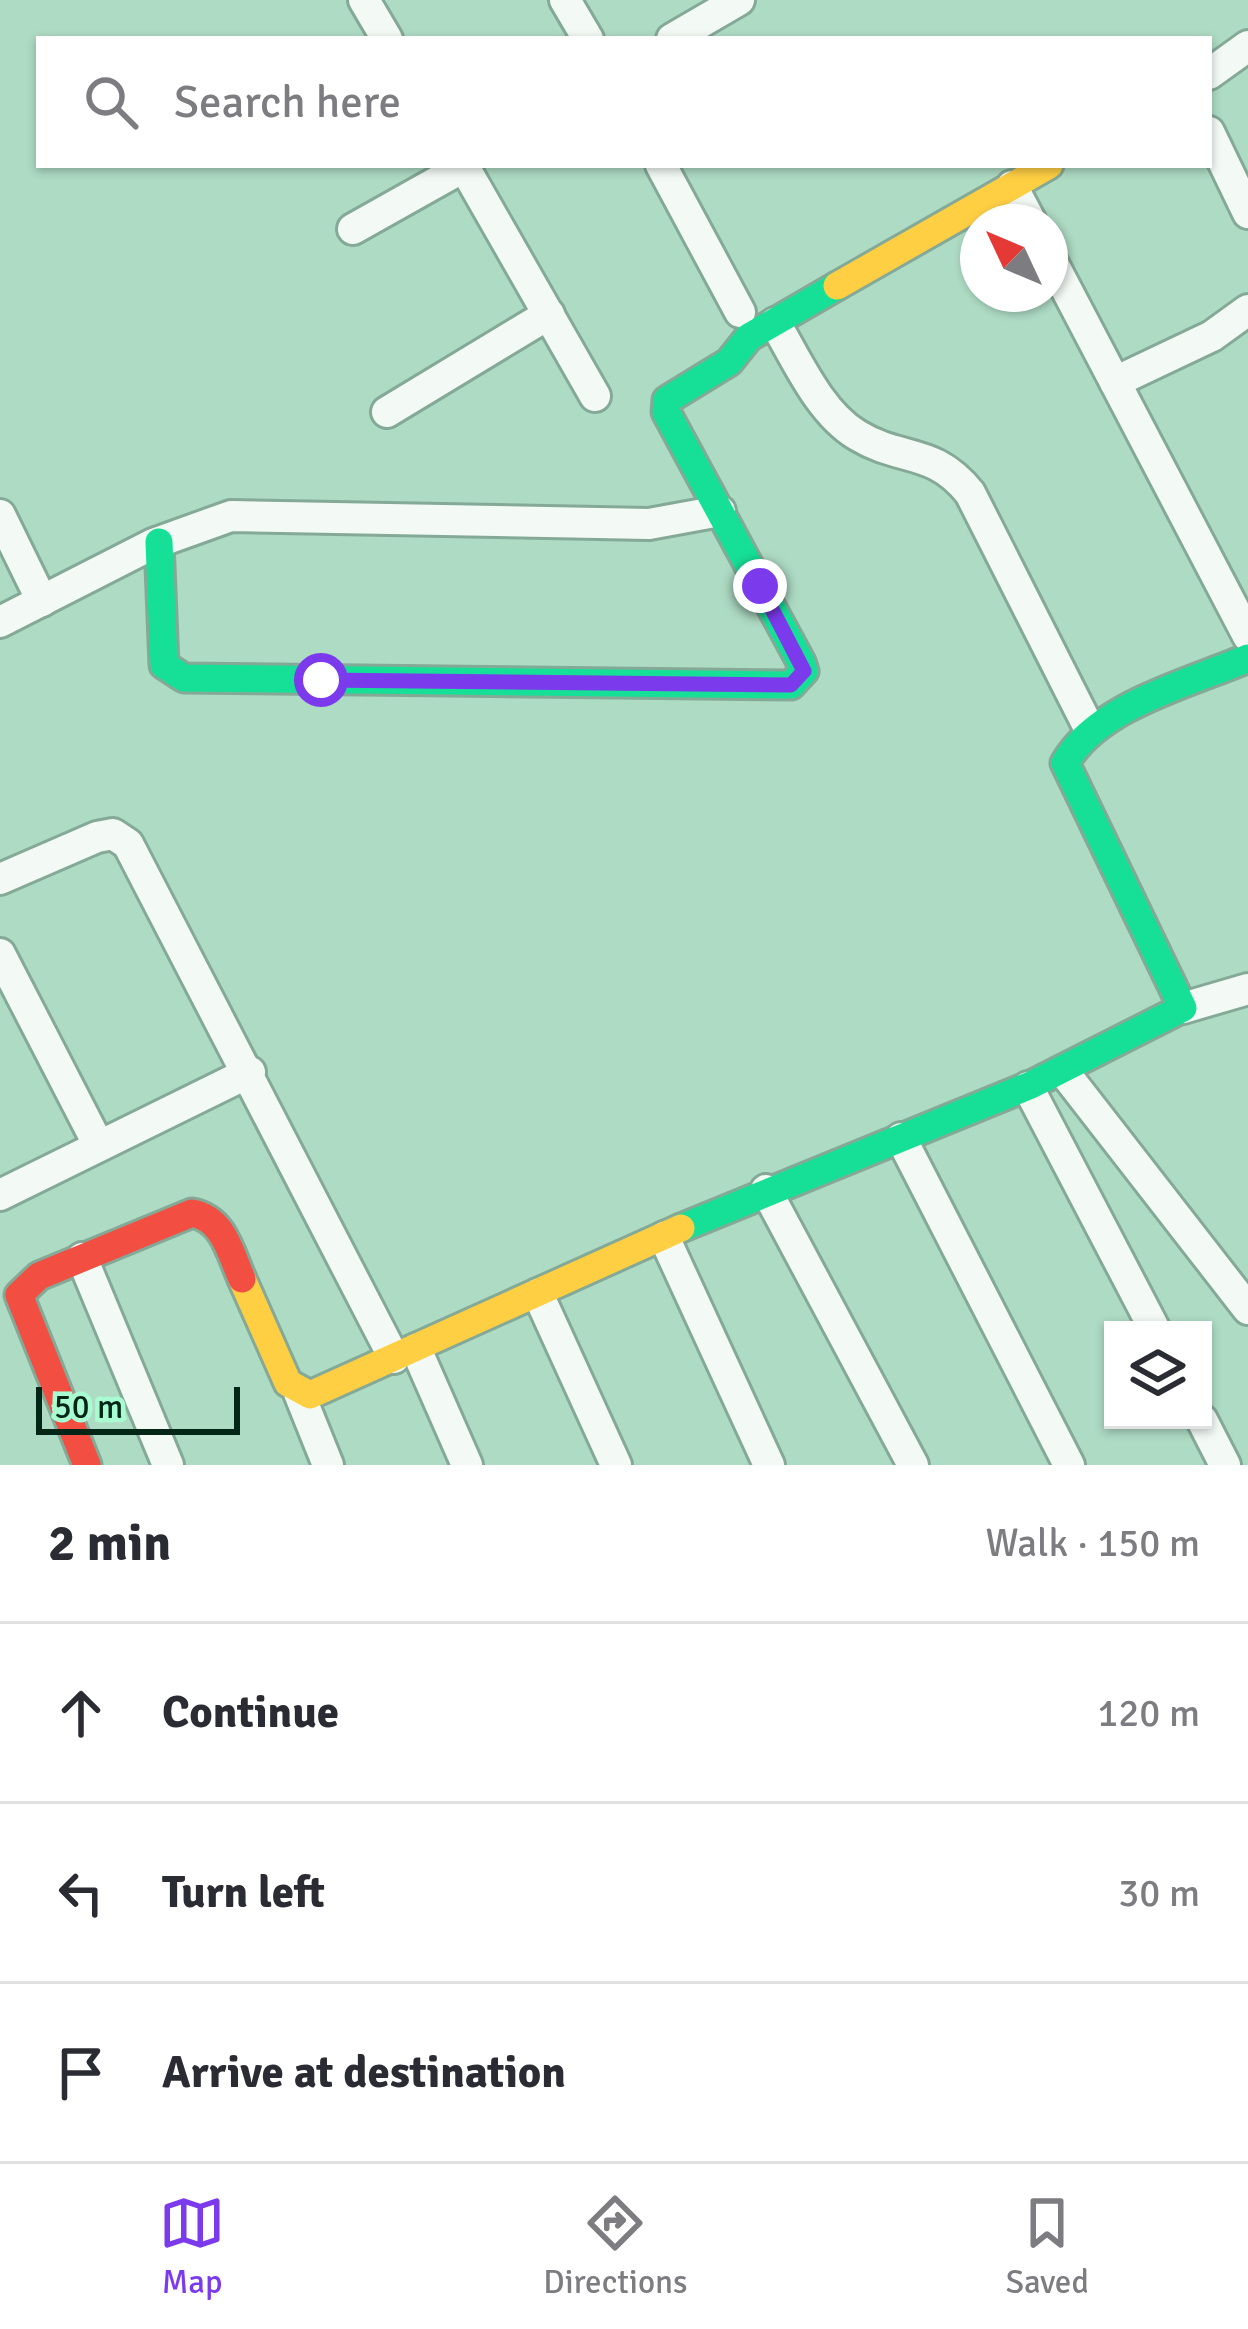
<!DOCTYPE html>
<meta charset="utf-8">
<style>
:root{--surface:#fff;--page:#f2f2f3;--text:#2b2b33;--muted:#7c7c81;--line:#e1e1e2;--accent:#7c3aed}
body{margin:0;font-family:Signika,sans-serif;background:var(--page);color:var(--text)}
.controls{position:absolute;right:36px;bottom:36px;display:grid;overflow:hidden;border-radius:0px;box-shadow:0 3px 9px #0004}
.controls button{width:108px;height:108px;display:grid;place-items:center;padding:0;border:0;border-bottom:3px solid var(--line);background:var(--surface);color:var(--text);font:60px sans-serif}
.compass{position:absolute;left:960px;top:204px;width:108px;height:108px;border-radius:50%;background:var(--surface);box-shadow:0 3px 9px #0004;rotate:314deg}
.scale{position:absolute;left:36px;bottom:30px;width:204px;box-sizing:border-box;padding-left:12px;border:6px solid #032617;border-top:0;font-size:33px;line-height:42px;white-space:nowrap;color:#032617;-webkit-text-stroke:9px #a9fbd1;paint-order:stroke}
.stop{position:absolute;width:36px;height:36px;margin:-27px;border:9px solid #7c3aed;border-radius:50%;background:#fff}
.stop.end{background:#7c3aed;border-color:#fff;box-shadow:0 3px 12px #0008}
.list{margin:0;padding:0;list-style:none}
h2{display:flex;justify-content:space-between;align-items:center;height:156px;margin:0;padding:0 48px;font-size:51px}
h2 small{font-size:39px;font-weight:400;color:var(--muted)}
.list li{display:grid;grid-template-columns:78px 1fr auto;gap:36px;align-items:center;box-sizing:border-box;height:180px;padding:0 48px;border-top:3px solid var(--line)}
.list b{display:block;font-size:45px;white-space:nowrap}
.list em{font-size:39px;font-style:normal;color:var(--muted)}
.icon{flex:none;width:66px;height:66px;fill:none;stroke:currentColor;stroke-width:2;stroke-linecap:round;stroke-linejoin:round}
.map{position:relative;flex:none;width:1248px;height:1465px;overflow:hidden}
.search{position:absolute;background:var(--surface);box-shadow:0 3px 9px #0004;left:36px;right:36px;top:36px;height:132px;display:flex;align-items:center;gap:30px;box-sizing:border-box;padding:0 42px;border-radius:0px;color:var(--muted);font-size:45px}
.sheet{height:696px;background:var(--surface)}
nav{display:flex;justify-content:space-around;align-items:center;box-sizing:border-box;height:168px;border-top:3px solid var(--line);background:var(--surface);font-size:33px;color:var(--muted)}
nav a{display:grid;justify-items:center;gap:6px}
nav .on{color:var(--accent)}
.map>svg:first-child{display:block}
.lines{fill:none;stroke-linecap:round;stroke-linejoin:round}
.street-casing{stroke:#85a997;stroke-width:36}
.fast-casing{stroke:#85a997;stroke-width:33}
.slow-casing{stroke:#85a997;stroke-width:33}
.jam-casing{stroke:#85a997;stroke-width:33}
.street{stroke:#f3faf6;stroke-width:30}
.fast{stroke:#16e098;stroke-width:27}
.slow{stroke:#ffcf43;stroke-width:27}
.jam{stroke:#f24e42;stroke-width:27}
.route{stroke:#7c3aed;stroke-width:15}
</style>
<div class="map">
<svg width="1248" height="1465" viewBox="0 0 1248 1465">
<rect width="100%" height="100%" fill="#aedbc4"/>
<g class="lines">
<g class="street-casing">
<g id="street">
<path d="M364,0L387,39"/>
<path d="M565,0L588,39"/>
<path d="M672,39L739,0"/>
<path d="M1209,74L1248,46"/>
<path d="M1209,132L1248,213"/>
<path d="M463,165L595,396"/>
<path d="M661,165L740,312"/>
<path d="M1012,186L1031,222"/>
<path d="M353,229L467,165"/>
<path d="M1050,258L1248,636"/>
<path d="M775,323C797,360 819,412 857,435C901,462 933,447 970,493L1090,730"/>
<path d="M1115,382L1212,336L1248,310"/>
<path d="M387,412L549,314"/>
<path d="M0,515L42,601"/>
<path d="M0,622L153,544L231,516L649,524L720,511"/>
<path d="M0,879L97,837L113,834L128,844L394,1358"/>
<path d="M0,954L99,1146"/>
<path d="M1183,1008L1248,989"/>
<path d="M1063,1071L1248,1309"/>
<path d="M1028,1087L1155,1330"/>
<path d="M901,1138L1069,1465"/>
<path d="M766,1190L913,1465"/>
<path d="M0,1195L250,1072"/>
<path d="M664,1237L769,1465"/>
<path d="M82,1258L168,1465"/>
<path d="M538,1294L616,1465"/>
<path d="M416,1349L467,1465"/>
<path d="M299,1393L328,1465"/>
<path d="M1202,1420L1225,1465"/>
</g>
</g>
<g class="fast-casing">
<g id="fast">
<path d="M159,542L164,665L184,678L791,685L804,671L801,662L666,412L667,400L729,362L749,337L837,286"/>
<path d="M681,1228L1031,1085L1183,1008L1065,763C1098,705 1190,683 1248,658"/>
</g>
</g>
<g class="slow-casing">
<g id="slow">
<path d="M837,286L1049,165"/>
<path d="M242,1279L288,1383L310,1395L681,1228"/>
</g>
</g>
<g class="jam-casing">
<path id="jam" d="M87,1465L19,1295L39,1276L192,1213C224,1219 230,1252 242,1279"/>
</g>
<use href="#street" class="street"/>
<use href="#fast" class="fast"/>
<use href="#slow" class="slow"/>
<use href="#jam" class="jam"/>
</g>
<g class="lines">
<path class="route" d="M321,680L791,685L804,671L760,586"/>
</g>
</svg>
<div class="controls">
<button><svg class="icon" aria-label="layers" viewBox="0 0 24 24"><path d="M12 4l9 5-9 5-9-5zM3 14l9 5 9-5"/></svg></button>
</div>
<svg class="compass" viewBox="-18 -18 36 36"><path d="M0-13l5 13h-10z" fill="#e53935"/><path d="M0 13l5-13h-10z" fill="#7c7c81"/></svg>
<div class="scale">50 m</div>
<div class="stop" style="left:321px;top:680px"></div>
<div class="stop end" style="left:760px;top:586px"></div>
<div class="search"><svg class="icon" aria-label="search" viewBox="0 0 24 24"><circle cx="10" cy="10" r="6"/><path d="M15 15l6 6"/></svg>Search here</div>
</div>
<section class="sheet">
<h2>2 min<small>Walk · 150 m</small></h2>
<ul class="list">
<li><svg class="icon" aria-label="ahead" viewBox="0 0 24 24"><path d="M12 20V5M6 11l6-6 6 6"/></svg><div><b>Continue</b></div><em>120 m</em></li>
<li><svg class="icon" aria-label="left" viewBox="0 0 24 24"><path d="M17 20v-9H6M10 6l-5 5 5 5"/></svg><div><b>Turn left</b></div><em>30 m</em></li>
<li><svg class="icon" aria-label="arrive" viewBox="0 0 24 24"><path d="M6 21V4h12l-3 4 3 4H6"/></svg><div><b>Arrive at destination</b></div></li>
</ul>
</section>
<nav>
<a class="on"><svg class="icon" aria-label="map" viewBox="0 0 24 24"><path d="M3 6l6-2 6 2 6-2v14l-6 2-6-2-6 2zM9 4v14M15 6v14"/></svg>Map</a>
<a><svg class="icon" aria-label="directions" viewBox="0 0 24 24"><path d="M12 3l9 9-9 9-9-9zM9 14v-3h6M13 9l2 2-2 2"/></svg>Directions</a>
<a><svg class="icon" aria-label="saved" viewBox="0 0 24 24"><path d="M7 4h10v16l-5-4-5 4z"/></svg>Saved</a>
</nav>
